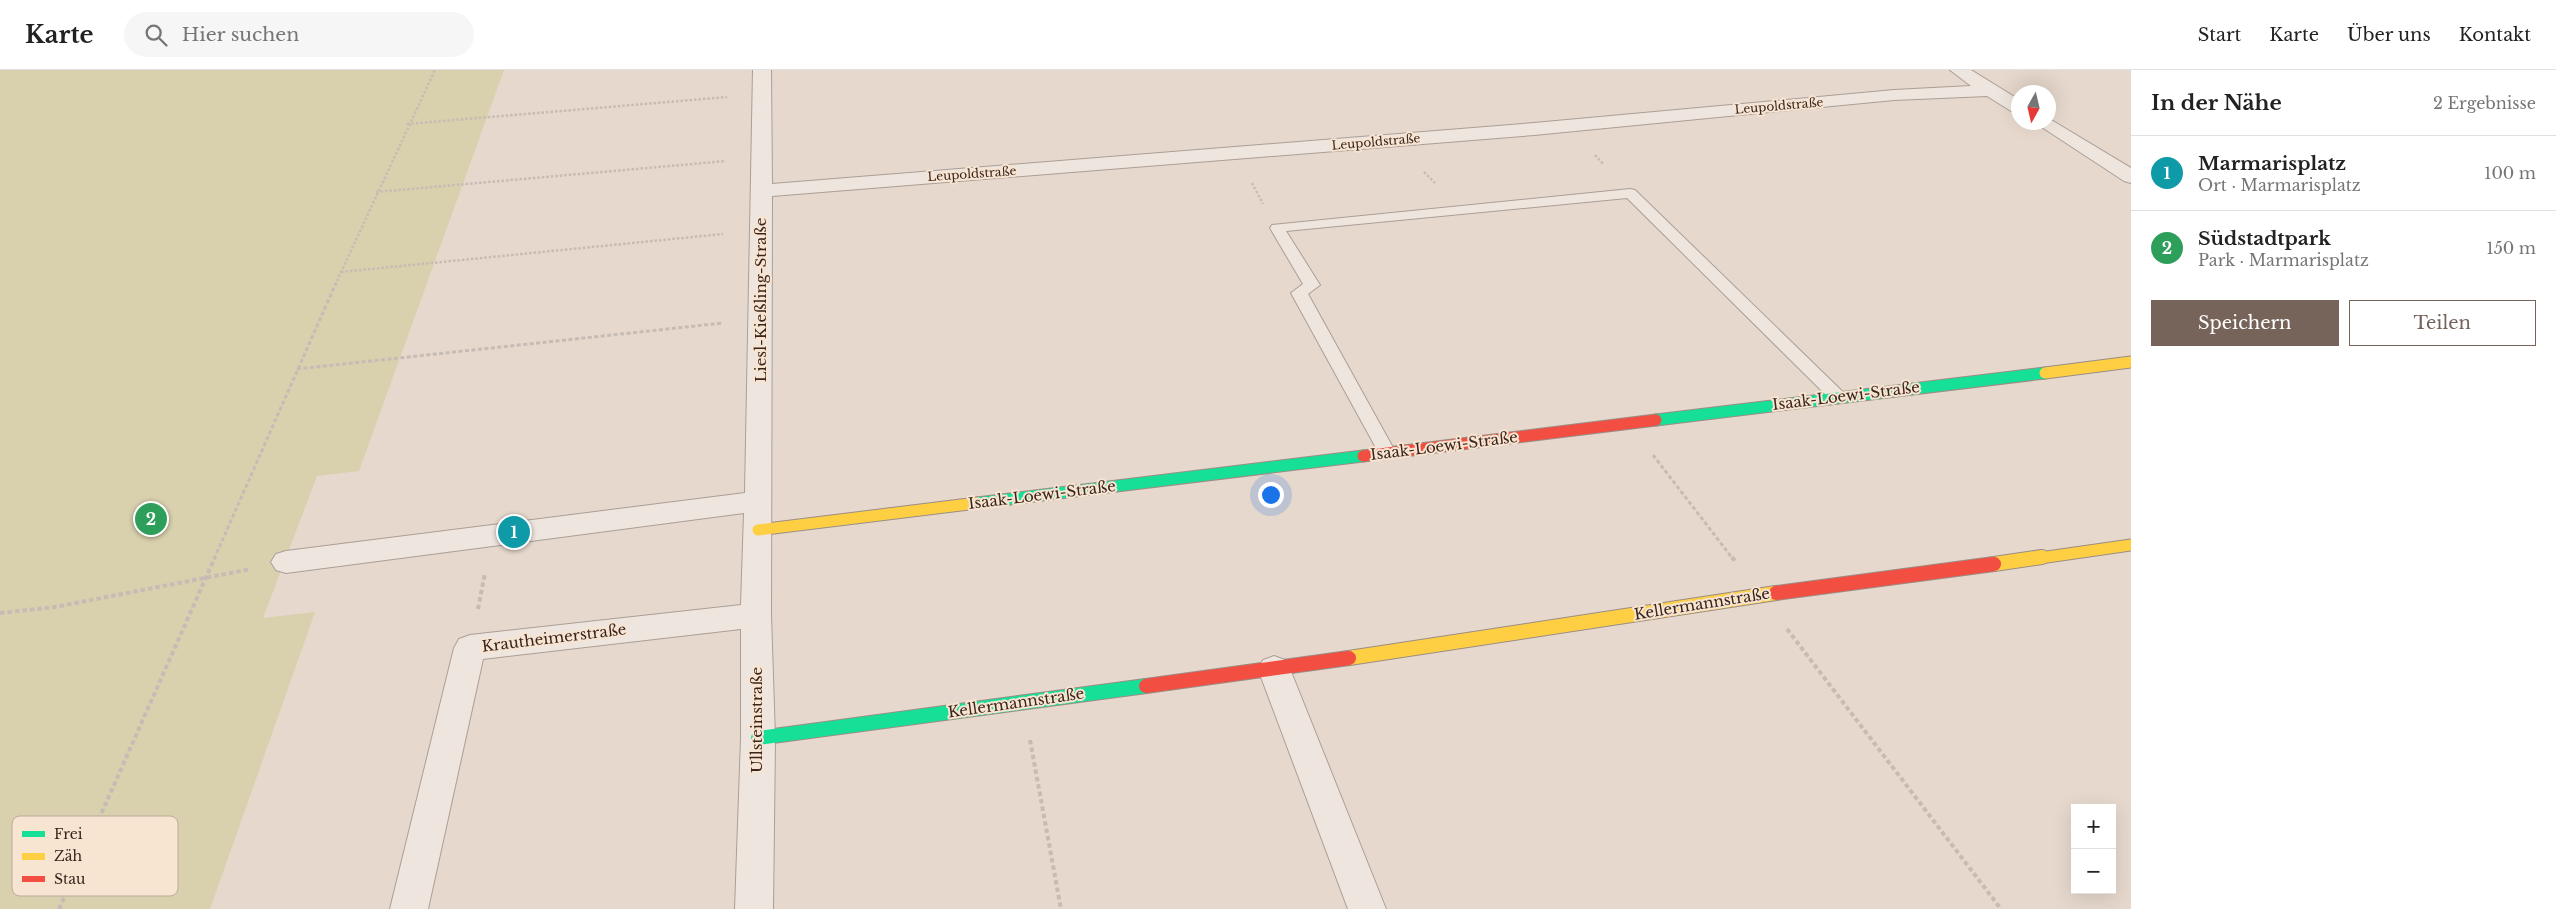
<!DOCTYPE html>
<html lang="de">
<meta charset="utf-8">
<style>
:root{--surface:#fff;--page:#f6f6f6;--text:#222;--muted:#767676;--line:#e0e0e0;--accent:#76635a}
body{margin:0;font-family:"Libre Baskerville",serif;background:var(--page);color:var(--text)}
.controls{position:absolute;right:15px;bottom:15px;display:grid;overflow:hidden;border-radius:0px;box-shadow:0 5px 20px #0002}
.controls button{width:45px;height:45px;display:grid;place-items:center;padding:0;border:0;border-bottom:1px solid var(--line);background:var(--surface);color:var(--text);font:25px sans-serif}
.compass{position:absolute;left:2011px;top:15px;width:45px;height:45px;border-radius:50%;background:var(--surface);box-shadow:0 5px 20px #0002;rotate:188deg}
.you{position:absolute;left:1270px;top:424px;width:18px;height:18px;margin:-12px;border:4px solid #fff;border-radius:50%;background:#1a73e8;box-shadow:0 0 0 8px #1a73e833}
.badge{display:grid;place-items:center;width:32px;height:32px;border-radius:50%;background:var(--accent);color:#fff;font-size:16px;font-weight:700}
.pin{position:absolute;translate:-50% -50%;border:2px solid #fff;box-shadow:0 1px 5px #0006}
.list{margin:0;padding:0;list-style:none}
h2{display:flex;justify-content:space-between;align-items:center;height:65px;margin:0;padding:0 20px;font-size:21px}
h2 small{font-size:16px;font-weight:400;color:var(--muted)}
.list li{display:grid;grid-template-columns:32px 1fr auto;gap:15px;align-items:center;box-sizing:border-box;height:75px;padding:0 20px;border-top:1px solid var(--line)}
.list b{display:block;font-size:19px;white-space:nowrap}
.list p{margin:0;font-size:16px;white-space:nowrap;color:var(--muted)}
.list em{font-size:16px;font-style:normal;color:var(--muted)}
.actions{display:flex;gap:10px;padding:15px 20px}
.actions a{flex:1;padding:11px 0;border:1px solid var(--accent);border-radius:0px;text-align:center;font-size:18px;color:var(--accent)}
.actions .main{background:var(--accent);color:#fff}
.icon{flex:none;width:28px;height:28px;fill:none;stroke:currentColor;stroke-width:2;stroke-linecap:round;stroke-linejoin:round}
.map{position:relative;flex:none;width:2131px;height:839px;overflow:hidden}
header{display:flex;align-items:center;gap:30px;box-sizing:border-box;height:70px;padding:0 25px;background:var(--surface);border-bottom:1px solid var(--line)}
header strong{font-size:24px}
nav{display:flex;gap:28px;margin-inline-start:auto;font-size:18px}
.search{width:350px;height:45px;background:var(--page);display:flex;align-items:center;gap:12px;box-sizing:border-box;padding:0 18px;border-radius:28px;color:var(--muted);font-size:19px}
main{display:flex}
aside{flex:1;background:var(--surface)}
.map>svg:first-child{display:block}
.green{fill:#d9d0ad}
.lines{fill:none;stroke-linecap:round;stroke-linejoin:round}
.lane-casing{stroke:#ab9e96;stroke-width:2}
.street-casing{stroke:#ab9e96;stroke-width:2}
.fast-far1-casing{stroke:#9b8d85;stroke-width:13}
.fast-casing{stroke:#9b8d85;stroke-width:16}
.slow-far1-casing{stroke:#9b8d85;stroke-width:13}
.slow-casing{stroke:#9b8d85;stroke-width:16}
.jam-far1-casing{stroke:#9b8d85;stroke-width:13}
.jam-casing{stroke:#9b8d85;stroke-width:16}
.path-far2{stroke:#c6bcb5;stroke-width:2.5;stroke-dasharray:2.5 2;stroke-linecap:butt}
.path-far1{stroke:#c6bcb5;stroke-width:3;stroke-dasharray:4 2.5;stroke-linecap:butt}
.path{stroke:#c6bcb5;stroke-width:4;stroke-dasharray:4.5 3;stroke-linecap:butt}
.lane{fill:#eee6de;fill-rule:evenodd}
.street{fill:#eee6de;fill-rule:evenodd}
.fast-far1{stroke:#16e098;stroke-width:11}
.fast{stroke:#16e098;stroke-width:14}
.slow-far1{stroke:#ffcf43;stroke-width:11}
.slow{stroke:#ffcf43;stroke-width:14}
.jam-far1{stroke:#f24e42;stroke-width:11}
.jam{stroke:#f24e42;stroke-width:14}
.labels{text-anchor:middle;stroke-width:4;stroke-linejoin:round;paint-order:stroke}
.far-street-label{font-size:12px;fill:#3a241d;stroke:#f7e4d1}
.street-label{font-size:15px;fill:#3a241d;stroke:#f7e4d1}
.key{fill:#f7e4d1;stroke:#beaa9b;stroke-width:1}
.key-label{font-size:14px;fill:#3a241d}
</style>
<header>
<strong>Karte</strong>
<div class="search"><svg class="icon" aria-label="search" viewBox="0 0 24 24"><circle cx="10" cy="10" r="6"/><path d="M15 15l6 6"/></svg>Hier suchen</div>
<nav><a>Start</a><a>Karte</a><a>Über uns</a><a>Kontakt</a></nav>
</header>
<main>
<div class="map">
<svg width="2131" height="839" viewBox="0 0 2131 839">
<rect width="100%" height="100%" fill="#e6d8cc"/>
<path class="green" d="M0,0H504L359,401L317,406L263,548L315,542L210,839H0Z"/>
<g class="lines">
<g class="lane-casing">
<path id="lane" d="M1630,119L1635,120L1844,323L1847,327L1844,331H1832L1627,128L1286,161L1320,215L1308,224L1396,383L1393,387L1387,389L1381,387L1291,223L1303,214L1270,158L1272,155Z"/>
</g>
<g class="street-casing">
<g id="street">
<path d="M753,0H771L772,114L1534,53L1894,20L1971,16L1950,0H1971L2018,29V42L2011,41L1987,26L1894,30L1534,65L772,126L771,545L775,668L773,839H735L741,668V559L483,589L428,839H390L454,578L459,569L470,565L741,535L744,443L286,503L276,500L271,492L276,484L286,481L745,423Z"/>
<path d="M2048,48L2131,98V113L2124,111L2034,52H2048Z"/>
<path d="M1274,586L1285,590L1290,599L1386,839H1348L1258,599L1263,590Z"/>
</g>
</g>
<g class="fast-far1-casing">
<g id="fast-far1">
<path d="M1656,350L2045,303"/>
<path d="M977,433L1363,386"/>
</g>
</g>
<g class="fast-casing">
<path id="fast" d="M758,668L1146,616"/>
</g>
<g class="slow-far1-casing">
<g id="slow-far1">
<path d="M2045,303L2131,292"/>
<path d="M758,460L977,433"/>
<path d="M2033,489L2131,475"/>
</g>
</g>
<g class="slow-casing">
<g id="slow">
<path d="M1994,494L2042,487"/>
<path d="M1349,588L1776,523"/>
</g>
</g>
<g class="jam-far1-casing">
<path id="jam-far1" d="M1363,386L1656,350"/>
</g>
<g class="jam-casing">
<g id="jam">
<path d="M1776,523L1994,494"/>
<path d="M1146,616L1349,588"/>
</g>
</g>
<g class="path-far2">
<path d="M407,54L727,27"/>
<path d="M1595,85L1604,95"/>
<path d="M1424,102L1435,113"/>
<path d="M1252,113L1263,134"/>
<path d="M376,122L726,91"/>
<path d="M341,202L723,164"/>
<path d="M335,215L435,0"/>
</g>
<g class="path-far1">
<path d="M297,299L723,253"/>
<path d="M1653,385L1733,489"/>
<path d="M214,489L336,213"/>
</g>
<g class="path">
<path d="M1732,487L1735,491"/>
<path d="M478,539L485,503"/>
<path d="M0,543L55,537L251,499"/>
<path d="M1787,559L2001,839"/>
<path d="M1030,670L1061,839"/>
<path d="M59,839L215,487"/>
</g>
<use href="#lane" class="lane"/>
<use href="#street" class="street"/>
<use href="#fast-far1" class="fast-far1"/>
<use href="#fast" class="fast"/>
<use href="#slow-far1" class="slow-far1"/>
<use href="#slow" class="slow"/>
<use href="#jam-far1" class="jam-far1"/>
<use href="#jam" class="jam"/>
</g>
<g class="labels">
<g class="far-street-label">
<text transform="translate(1779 36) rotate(-5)" y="4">Leupoldstraße</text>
<text transform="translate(1376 72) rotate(-5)" y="4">Leupoldstraße</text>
<text transform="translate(972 104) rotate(-4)" y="4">Leupoldstraße</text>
</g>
<g class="street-label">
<text transform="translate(761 230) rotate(-90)" y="5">Liesl-Kießling-Straße</text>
<text transform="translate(1846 326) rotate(-7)" y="5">Isaak-Loewi-Straße</text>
<text transform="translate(1444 376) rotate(-7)" y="5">Isaak-Loewi-Straße</text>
<text transform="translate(1042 425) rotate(-7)" y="5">Isaak-Loewi-Straße</text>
<text transform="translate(1702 534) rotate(-9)" y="5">Kellermannstraße</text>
<text transform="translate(554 568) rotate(-7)" y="5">Krautheimerstraße</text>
<text transform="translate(1016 633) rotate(-8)" y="5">Kellermannstraße</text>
<text transform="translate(757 650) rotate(-90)" y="5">Ullsteinstraße</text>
</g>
</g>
<rect x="12" y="746" width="166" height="80" rx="8" class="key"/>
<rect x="22" y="761" width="23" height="6" fill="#16e098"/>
<rect x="22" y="783" width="23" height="7" fill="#ffcf43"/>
<rect x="22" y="806" width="23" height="6" fill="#f24e42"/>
<g class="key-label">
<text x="54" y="769">Frei</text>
<text x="54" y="791">Zäh</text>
<text x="54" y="814">Stau</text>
</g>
</svg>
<div class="controls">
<button>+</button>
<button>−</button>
</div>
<svg class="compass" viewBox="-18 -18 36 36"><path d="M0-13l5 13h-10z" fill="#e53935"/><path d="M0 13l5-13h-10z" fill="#767676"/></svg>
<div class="you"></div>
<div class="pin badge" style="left:514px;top:462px;background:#0f9aa8">1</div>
<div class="pin badge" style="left:151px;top:449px;background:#2e9e5b">2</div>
</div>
<aside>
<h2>In der Nähe<small>2 Ergebnisse</small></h2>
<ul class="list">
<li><span class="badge" style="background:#0f9aa8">1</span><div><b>Marmarisplatz</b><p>Ort · Marmarisplatz</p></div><em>100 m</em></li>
<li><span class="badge" style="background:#2e9e5b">2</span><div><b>Südstadtpark</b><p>Park · Marmarisplatz</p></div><em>150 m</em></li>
</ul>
<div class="actions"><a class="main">Speichern</a><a>Teilen</a></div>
</aside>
</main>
